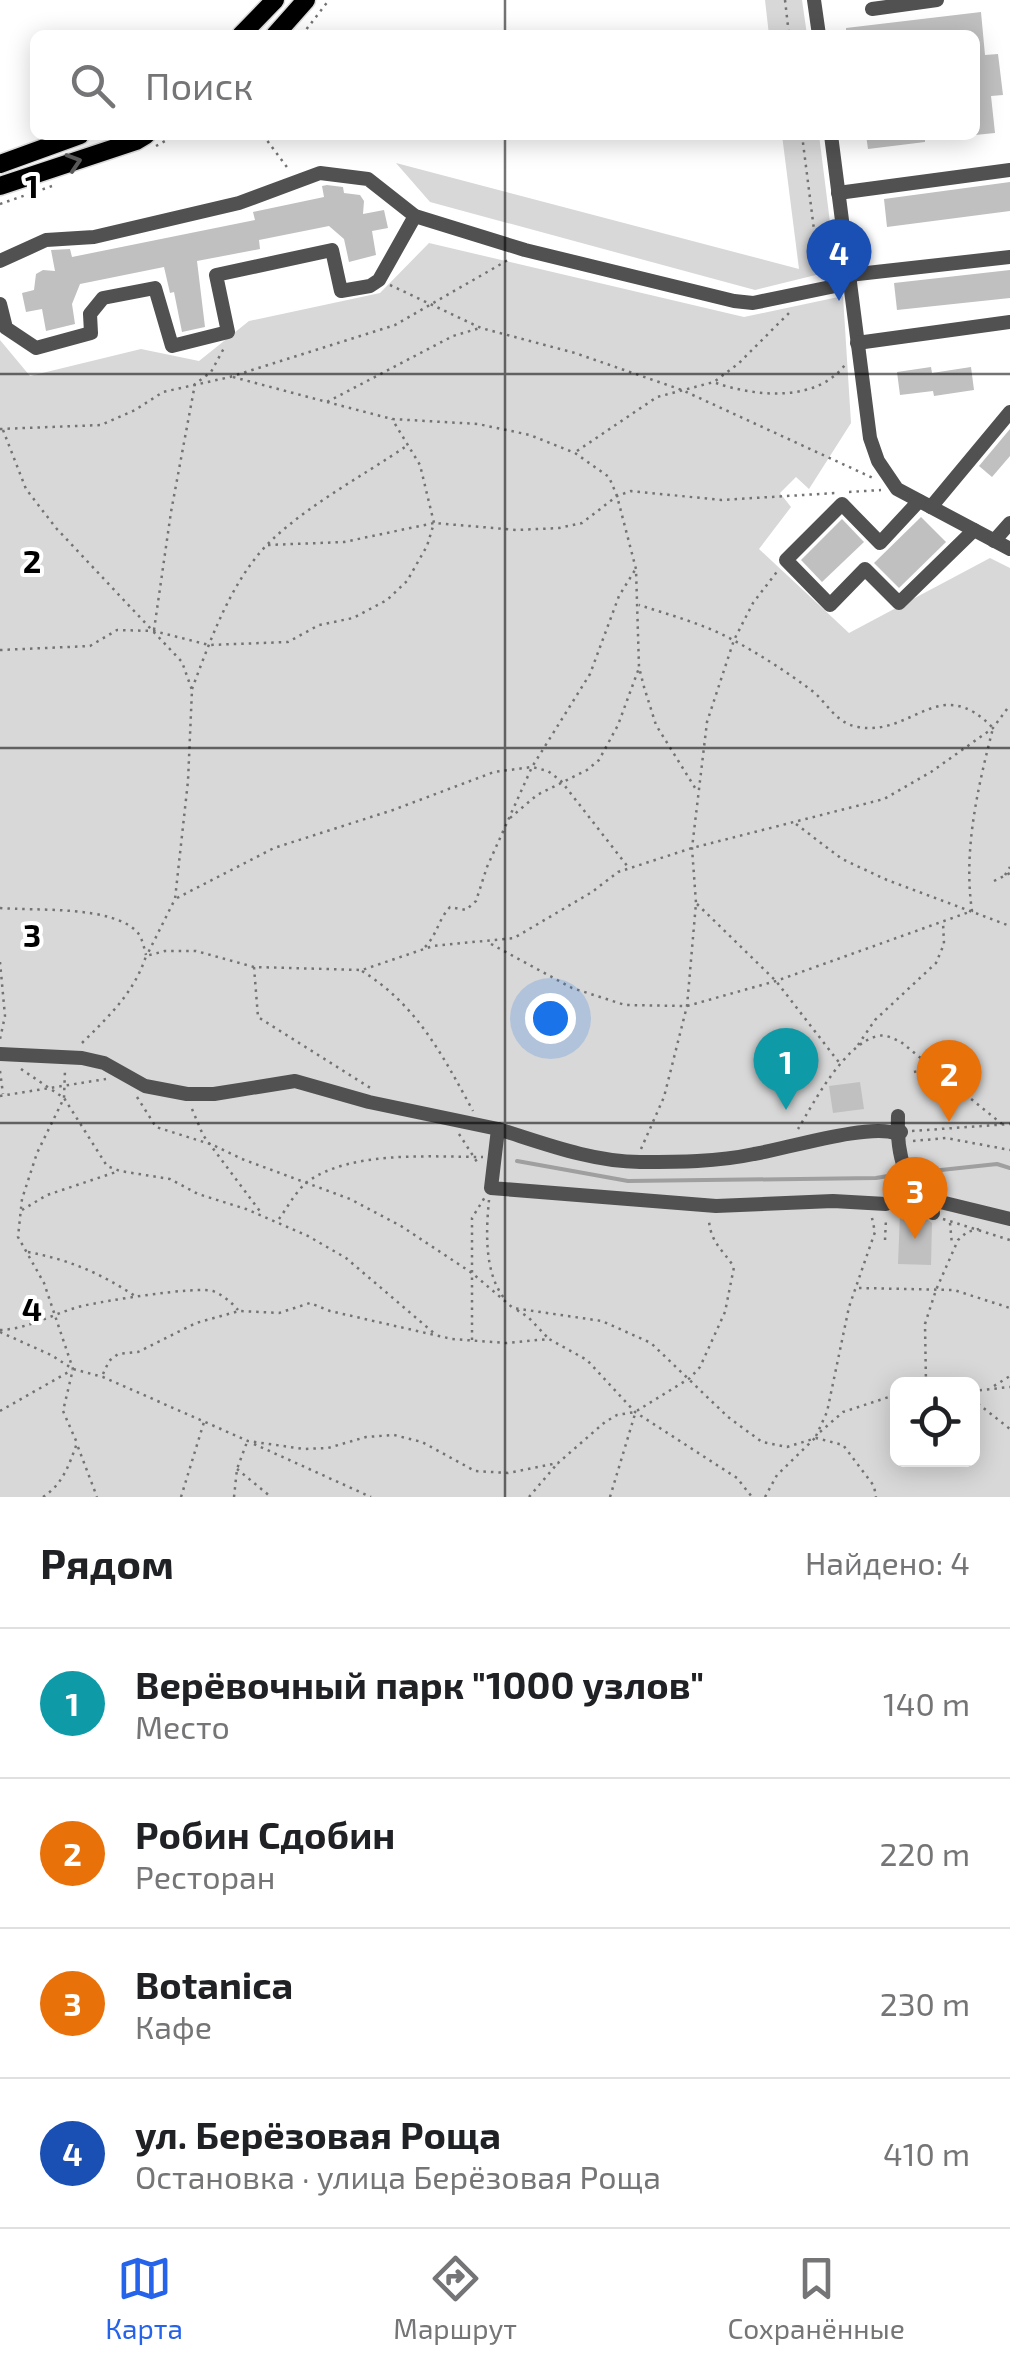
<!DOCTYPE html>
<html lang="ru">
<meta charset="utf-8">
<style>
:root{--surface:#fff;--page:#f6f6f6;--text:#202124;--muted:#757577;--line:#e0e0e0;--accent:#2563eb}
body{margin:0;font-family:"Exo 2",sans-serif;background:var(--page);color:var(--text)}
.controls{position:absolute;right:30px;bottom:30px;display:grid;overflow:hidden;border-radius:15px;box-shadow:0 5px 25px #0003}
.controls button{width:90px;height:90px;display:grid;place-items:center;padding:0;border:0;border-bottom:2px solid var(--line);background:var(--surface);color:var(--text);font:50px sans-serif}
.you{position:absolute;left:550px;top:1018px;width:35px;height:35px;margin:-25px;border:8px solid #fff;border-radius:50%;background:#1a73e8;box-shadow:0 0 0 15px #1a73e833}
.badge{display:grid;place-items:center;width:65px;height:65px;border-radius:50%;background:var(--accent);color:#fff;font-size:32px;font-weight:700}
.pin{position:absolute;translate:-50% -82px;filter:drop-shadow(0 2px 5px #0008)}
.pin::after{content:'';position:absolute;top:52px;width:35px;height:30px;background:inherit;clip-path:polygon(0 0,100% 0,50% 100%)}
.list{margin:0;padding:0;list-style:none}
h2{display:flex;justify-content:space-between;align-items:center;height:130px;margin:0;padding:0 40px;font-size:42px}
h2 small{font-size:32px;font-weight:400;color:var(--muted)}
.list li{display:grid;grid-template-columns:65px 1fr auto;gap:30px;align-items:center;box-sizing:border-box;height:150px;padding:0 40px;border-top:2px solid var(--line)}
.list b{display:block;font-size:38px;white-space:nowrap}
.list p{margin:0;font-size:32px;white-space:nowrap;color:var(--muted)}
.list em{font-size:32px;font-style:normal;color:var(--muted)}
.icon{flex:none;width:55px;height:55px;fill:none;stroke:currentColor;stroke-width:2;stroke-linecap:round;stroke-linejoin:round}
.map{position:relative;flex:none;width:1010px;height:1497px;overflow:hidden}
.search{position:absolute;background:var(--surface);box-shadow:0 5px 25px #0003;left:30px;right:30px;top:30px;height:110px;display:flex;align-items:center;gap:25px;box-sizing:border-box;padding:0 35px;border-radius:15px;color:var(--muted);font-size:38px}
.sheet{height:730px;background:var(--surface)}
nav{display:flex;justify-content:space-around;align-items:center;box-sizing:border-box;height:140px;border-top:2px solid var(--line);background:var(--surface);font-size:28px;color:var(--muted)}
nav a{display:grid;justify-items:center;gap:5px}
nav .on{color:var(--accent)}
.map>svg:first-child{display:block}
.green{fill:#d8d8d8;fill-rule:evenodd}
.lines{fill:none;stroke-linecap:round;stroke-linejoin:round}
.stream{stroke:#9f9f9f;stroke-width:4}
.building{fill:#c0c0c0}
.major-casing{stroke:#dbdbdb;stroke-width:21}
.path{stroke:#737373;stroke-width:2.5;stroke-dasharray:2.5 5;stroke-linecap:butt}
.minor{stroke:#515151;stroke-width:14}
.major{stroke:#000;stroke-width:18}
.oneway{stroke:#595959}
.grid{fill:none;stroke:#000;stroke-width:2.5;stroke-opacity:0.55}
.grid-label{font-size:32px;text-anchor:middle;font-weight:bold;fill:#000;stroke:#fff;stroke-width:8;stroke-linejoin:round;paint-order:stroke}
</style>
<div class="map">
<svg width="1010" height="1497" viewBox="0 0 1010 1497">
<rect width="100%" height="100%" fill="#fff"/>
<g class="green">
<path d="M765,0H802L807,35H769Z"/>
<path d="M782,135H819L836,270L755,290L430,202L396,163L799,269Z"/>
<path d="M429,243L744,317L843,296L851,423L809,489L796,477L780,493L791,507L759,549L849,633L990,558L1010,568V1497H0V340L30,376L141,349L199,361L249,321L380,293ZM898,1384H972V1460H898Z"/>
</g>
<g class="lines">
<g class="stream">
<path d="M517,1161L628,1181L876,1178L900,1174"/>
<path d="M913,1173L997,1164L1010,1168"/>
</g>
</g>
<g class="building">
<path d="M981,12L985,55L998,54L1003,95L991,96L995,133L975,135V35H846V28Z"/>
<path d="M866,135H925V142L868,149Z"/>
<path d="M1010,182V211L887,227L884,199Z"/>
<path d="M327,185L343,187L344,193L360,195L364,201L363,214L384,210L388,228L372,231L376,255L349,262L344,239L329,226L259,240L260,249L197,261L205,327L182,332L174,292L170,293L164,267L80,284L72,304L75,324L46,331L42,309L26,312L22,293L34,290L36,274L43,270L55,271L51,250L70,249L72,257L255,220L253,212L324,197L322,186Z"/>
<path d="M1010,270V298L897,310L894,283Z"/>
<path d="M931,367L932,373L971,367L974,390L934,396L933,391L900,395L897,372Z"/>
<path d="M1010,429V456L992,477L979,466Z"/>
<path d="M921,517L946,542L899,588L874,563Z"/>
<path d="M842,519L864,542L822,582L801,560Z"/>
<path d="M860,1082L864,1109L833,1113L829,1086Z"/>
<path d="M900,1214H920L932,1223L931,1265L898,1264Z"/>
</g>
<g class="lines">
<g class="major-casing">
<g id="major">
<path d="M241,35L275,0"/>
<path d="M275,35L306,0"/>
<path d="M0,164L80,135"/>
<path d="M0,186L136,141L146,135"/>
</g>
</g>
<g class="path">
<path d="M785,0L789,35"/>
<path d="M302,35L329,0"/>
<path d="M263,135L289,170"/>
<path d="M802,135L820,277"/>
<path d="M156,146L176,135"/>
<path d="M0,204L55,185"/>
<path d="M390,285L481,328L575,353L682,390L873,478"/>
<path d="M233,377L327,402L453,336L480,328"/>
<path d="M716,383C757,397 819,403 847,362"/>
<path d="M327,402L392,419L478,424L530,435L575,453L609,477L617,496L636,569L639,667L644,687L656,725L697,791"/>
<path d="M0,429L101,425L135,410L163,392L230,377L395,325L508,260"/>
<path d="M3,430L26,489L56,528L182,662L192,690L188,781L175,899L147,955"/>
<path d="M577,451L657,397L714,382L739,363L792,310"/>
<path d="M849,492L881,490"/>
<path d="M268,545L344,542L434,523L517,530L559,528L582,523L617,496L631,491L721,500L836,493"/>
<path d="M154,630L171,512L195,384L211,372L224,348"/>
<path d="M0,650L90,646L117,630L154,631L209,645L288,642L319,625L353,618L387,600L407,581L427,546L434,523L420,465L392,419"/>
<path d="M192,689C209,644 226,595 257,556C291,514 363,476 408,445"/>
<path d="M510,818L537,795L587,770L599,760L618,725L639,668"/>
<path d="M796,824L842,859L887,880L1010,926"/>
<path d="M1005,875L1010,867"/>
<path d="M994,881L1010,873"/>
<path d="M177,898L274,848L393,810L494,772L532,767L548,771L561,781L628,867"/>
<path d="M697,904L776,981L841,1065"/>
<path d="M0,908C35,911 114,905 138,933C142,938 144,947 146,955"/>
<path d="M491,944L572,988L625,1005L687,1006L776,981L972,911C963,850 978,787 993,728C939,672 913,737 858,727C835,723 828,703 811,690C787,672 759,654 733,640C704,624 670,615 639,605"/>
<path d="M425,947C437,935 438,920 450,907L466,910L476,901L487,867L532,767L590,674L619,596L635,570"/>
<path d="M0,962L5,1016L0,1039"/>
<path d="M254,967L258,1017L372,1089"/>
<path d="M362,971C417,1005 443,1056 473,1111"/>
<path d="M82,1043C109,1016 134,993 146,956L165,951H196L254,967L362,970L433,946L514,938L592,892L618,872L692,848L884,799L931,772L993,728L1010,705"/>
<path d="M858,1045L875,1020L936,963L944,944L943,922"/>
<path d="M21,1069L64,1098L107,1166L120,1171L170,1179L198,1194L246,1209L308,1236L346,1258L435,1334"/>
<path d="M0,1071L3,1094"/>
<path d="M914,1072L929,1068"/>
<path d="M0,1096L106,1079"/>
<path d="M137,1097L156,1127L213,1145L242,1159L350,1199L401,1226L472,1273L513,1308L602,1321L651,1343L728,1417L762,1442L787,1447L816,1438L843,1445L874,1486L876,1497"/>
<path d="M192,1109L203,1135L262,1214"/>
<path d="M798,1129C814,1102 845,1043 878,1036C886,1034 894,1039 901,1042L1002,1124"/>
<path d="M912,1131L1010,1124"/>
<path d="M459,1134L479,1165"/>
<path d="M913,1141L946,1138L1010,1150"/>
<path d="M641,1149L664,1097L687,1006L696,903L692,848L707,722L734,640L753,603L779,569"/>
<path d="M489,1200C486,1231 484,1272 504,1298"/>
<path d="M22,1210L47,1195L116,1172"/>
<path d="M279,1219C287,1208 296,1191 307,1182C351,1150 432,1157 483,1157"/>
<path d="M943,1219L1010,1240"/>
<path d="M950,1223L952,1245"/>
<path d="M885,1240L886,1219"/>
<path d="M28,1252C70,1260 100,1273 135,1296"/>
<path d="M859,1288L954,1290L1010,1308"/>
<path d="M517,1310L528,1317L548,1338"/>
<path d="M0,1330C29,1329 54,1313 82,1306C104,1301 195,1286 213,1291C223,1295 231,1302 238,1310"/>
<path d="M0,1332L51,1355L73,1369L103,1377L248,1441L304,1449L328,1448L366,1437L394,1435L422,1442L475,1471L508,1473L558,1463L605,1422L617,1415L635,1412L690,1378L700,1367L725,1312L734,1267C723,1250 711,1243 709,1221"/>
<path d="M472,1340V1218L485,1197"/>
<path d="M103,1374L109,1361L118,1354L138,1352L196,1323L239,1311L279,1313L310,1303L330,1311L452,1339L506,1343L549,1339L587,1360L635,1412L737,1478L752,1497"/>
<path d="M926,1384L925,1324L936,1290L958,1240L967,1232L979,1229"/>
<path d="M994,1386L1010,1376"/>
<path d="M972,1391L1010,1387"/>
<path d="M972,1399L1010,1429"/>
<path d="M0,1411L72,1370"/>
<path d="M820,1432L843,1412L898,1394"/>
<path d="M816,1436L827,1412L849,1307L875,1232L872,1218"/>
<path d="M254,1444L371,1497"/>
<path d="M78,1447L97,1497"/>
<path d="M237,1469L271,1497"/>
<path d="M43,1497C63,1484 69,1465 77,1443L63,1411L73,1369L44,1283L18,1237L22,1199L37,1153L64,1098L65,1070"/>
<path d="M181,1497L204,1422"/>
<path d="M234,1497L237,1469L247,1442"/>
<path d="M529,1497L557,1464"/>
<path d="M610,1497L635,1414"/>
<path d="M765,1497L777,1475L815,1438"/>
</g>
<g class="minor">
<path d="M814,0L819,35"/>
<path d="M872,9L937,0"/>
<path d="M831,135L870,438L878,461L897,489L1010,549"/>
<path d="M838,193L1010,170"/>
<path d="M0,261L46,240L94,237L239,203L320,173L368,179L415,216L525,250L734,301L753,303L850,283"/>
<path d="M849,275L1010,257"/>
<path d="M0,304L6,328L36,348L91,333L90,314L103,298L155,288L172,346L228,332L216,275L332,250L341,291L370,286L379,280L415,216"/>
<path d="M857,343L1010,322"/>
<path d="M919,501L880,543L842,504L786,560L830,605L865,569L899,603L974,530"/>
<path d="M931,507L1010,412"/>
<path d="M994,541L1010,523"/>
<path d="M0,1054L82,1058L104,1063L145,1086L187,1094H214L295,1081L369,1102L498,1129L491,1188L716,1206L833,1201L886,1204"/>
<path d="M898,1116C896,1160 906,1180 933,1213"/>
<path d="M498,1129C543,1143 592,1162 640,1162C678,1162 717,1162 754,1154C785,1149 872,1122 897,1134L901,1132"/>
<path d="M908,1204L920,1197L1010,1219"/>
</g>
<use href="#major" class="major"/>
</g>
<defs><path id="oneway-chevron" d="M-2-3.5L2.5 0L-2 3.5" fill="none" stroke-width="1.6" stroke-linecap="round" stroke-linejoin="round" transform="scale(2.5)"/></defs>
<use class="oneway" href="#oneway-chevron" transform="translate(74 162) rotate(-18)"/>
<path class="grid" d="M505,0V35M505,135V1497M0,374H1010M0,748H1010M0,1123H1010"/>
<g class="grid-label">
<text x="32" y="198">1</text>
<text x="32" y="573">2</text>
<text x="32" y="947">3</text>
<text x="32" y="1321">4</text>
</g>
</svg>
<div class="controls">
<button><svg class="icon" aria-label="locate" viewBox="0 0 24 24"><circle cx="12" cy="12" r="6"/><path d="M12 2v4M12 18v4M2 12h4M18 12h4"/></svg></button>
</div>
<div class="you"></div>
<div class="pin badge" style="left:786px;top:1110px;background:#0f9aa8">1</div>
<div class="pin badge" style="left:949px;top:1122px;background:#e8710a">2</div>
<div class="pin badge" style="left:915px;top:1239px;background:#e8710a">3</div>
<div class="pin badge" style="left:839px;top:301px;background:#1a4fb4">4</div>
<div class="search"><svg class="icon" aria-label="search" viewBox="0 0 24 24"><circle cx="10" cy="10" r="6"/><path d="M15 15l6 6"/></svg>Поиск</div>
</div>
<section class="sheet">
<h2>Рядом<small>Найдено: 4</small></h2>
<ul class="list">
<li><span class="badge" style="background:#0f9aa8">1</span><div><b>Верёвочный парк &quot;1000 узлов&quot;</b><p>Место</p></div><em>140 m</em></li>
<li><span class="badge" style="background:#e8710a">2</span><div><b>Робин Сдобин</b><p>Ресторан</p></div><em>220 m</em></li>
<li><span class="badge" style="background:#e8710a">3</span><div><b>Botanica</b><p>Кафе</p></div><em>230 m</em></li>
<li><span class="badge" style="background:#1a4fb4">4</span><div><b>ул. Берёзовая Роща</b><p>Остановка · улица Берёзовая Роща</p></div><em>410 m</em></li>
</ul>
</section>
<nav>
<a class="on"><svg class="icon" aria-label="map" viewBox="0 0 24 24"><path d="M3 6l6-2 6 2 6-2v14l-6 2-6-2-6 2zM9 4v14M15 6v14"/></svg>Карта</a>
<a><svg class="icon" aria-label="directions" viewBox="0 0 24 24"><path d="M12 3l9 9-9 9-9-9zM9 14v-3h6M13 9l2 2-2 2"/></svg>Маршрут</a>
<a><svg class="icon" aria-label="saved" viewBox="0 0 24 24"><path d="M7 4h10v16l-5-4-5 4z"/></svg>Сохранённые</a>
</nav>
